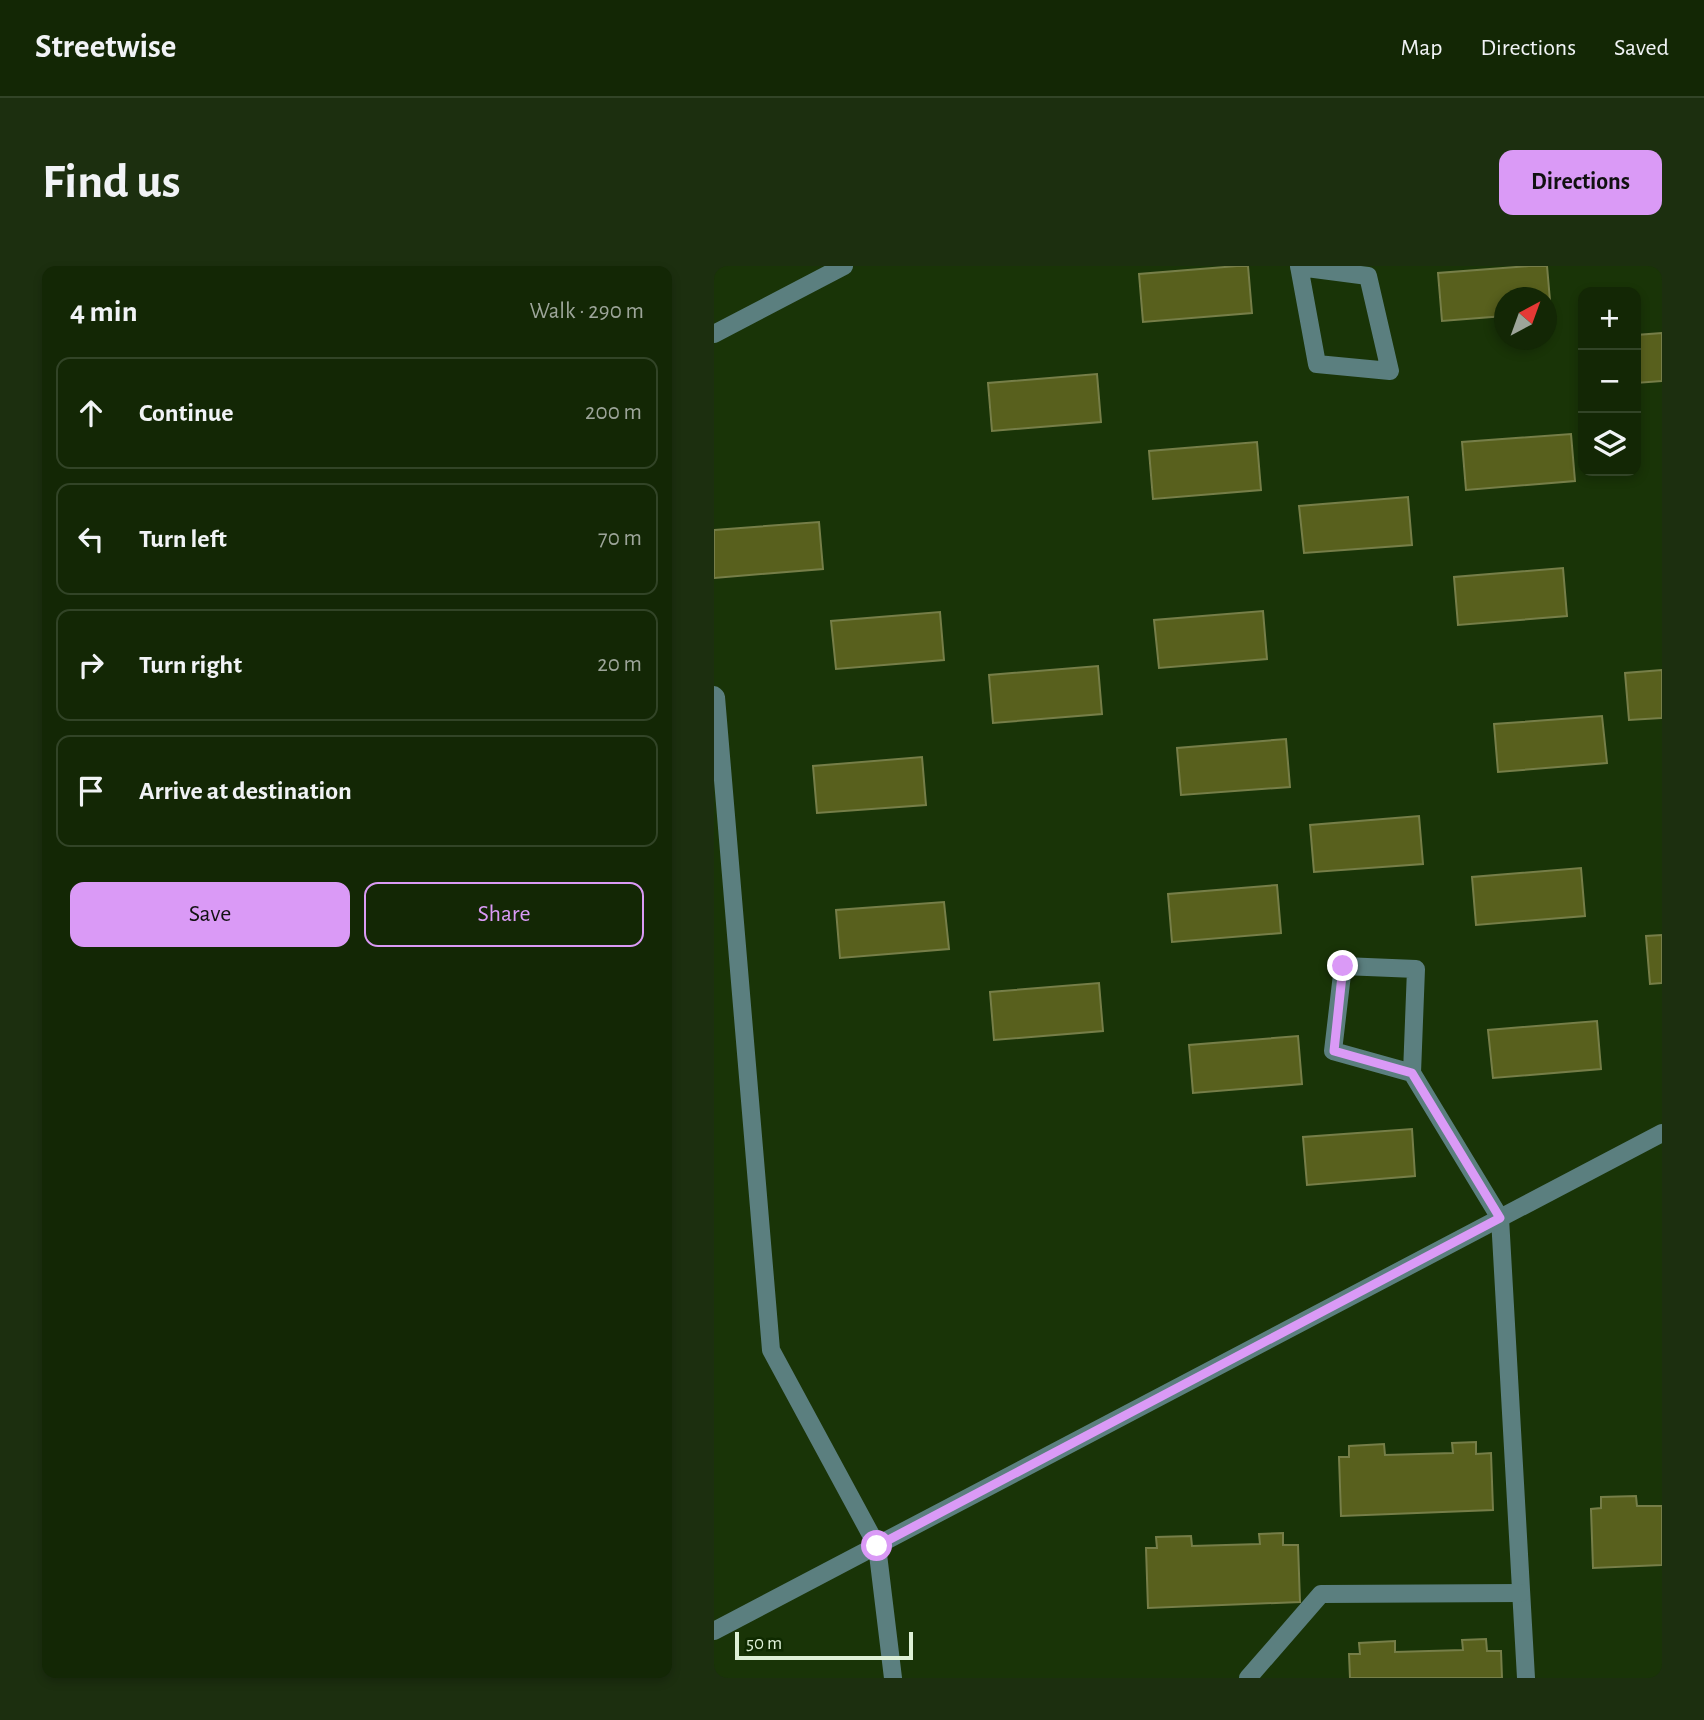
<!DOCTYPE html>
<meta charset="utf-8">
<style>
:root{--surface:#132705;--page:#1c2f0f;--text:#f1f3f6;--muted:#9da59a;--line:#324427;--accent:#da9af6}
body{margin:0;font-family:"Alegreya Sans",sans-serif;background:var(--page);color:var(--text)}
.controls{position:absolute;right:21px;top:21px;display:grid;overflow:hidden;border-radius:14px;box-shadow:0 4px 10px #0003}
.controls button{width:63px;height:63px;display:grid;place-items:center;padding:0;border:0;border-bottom:2px solid var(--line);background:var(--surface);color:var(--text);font:35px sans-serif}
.compass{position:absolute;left:780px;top:21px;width:63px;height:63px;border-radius:50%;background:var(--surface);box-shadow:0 4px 10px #0003;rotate:41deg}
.scale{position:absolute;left:21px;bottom:18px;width:178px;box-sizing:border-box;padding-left:7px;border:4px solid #def0d6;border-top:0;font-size:19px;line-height:24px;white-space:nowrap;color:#def0d6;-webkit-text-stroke:5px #0f2a00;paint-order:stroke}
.stop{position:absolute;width:21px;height:21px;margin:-16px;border:5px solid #da9af6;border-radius:50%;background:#fff}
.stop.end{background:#da9af6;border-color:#fff;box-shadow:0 2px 7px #0008}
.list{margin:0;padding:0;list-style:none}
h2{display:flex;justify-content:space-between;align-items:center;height:91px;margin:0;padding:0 28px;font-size:30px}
h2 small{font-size:23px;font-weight:400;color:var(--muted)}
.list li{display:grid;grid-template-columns:46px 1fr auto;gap:21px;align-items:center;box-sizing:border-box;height:112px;margin:0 14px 14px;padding:0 14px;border:2px solid var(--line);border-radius:14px}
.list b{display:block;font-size:26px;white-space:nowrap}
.list em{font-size:23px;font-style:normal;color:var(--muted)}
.actions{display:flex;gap:14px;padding:21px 28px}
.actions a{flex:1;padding:16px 0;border:2px solid var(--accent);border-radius:14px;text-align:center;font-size:24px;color:var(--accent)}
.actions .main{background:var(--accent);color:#111}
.icon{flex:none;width:38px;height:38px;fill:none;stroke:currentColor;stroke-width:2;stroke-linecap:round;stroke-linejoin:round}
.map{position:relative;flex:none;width:948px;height:1412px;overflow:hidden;border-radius:14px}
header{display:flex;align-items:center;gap:42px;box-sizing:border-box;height:98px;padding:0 35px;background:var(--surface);border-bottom:2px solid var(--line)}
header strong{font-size:33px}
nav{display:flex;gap:38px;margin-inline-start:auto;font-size:24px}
.intro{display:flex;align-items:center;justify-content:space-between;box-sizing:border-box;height:168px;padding:0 42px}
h1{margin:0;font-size:49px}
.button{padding:18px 32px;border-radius:14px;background:var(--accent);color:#111;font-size:24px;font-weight:700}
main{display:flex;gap:42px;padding:0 42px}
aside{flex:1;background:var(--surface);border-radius:14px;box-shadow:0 4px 10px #0003}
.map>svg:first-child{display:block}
.building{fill:#58601d;stroke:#767e48;stroke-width:2}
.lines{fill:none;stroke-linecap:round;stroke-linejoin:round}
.minor{stroke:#5b7f7f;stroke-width:18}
.route{stroke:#da9af6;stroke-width:9}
</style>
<header>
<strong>Streetwise</strong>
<nav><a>Map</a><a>Directions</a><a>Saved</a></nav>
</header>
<div class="intro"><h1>Find us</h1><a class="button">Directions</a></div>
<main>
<aside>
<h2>4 min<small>Walk · 290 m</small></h2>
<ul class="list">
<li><svg class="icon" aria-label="ahead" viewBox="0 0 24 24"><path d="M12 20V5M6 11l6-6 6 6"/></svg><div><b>Continue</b></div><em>200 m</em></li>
<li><svg class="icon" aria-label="left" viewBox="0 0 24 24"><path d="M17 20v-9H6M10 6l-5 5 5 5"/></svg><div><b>Turn left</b></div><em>70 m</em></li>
<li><svg class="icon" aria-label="right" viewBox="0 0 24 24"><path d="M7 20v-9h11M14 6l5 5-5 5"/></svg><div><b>Turn right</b></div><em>20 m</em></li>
<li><svg class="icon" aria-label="arrive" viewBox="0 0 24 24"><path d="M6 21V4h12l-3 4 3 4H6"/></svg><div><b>Arrive at destination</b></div></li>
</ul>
<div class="actions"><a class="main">Save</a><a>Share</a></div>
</aside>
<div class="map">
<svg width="948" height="1412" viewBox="0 0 948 1412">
<rect width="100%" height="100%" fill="#193407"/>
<g class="building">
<path d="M523,0H534L538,47L429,56L425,8Z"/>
<path d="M815,0H833L837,46L832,47V32H790V50L728,55L724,7Z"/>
<path d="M948,67V115L922,117V69Z"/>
<path d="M383,108L387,156L278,165L274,117Z"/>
<path d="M857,168L861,215L752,224L748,176Z"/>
<path d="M543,176L547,224L439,233L435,185Z"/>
<path d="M694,231L698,279L590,287L585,240Z"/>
<path d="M105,256L109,303L0,312V264Z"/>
<path d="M849,302L853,350L744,359L740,311Z"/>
<path d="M549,345L553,393L445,402L440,354Z"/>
<path d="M226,346L230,394L122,403L117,355Z"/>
<path d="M384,400L388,448L279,457L275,409Z"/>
<path d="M948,404V452L915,454L911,407Z"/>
<path d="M888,450L893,497L784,506L780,458Z"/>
<path d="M572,473L576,521L467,529L463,482Z"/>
<path d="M208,491L212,539L103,547L99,500Z"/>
<path d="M705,550L709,598L600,606L596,559Z"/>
<path d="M867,602L871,650L762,659L758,611Z"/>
<path d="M563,619L567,667L458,676L454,628Z"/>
<path d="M230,636L235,683L126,692L122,644Z"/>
<path d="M948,669V717L936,718L932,670Z"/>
<path d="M385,717L389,765L280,774L276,726Z"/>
<path d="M883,755L887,803L779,812L774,764Z"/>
<path d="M584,770L588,818L479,827L475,779Z"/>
<path d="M698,863L701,910L593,919L589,871Z"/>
<path d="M762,1176V1188L777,1187L779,1244L627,1250L625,1191H635V1180L670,1178L671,1189L739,1187L738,1177Z"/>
<path d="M922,1230L923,1240H948V1299L879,1302L877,1243L887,1242V1231Z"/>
<path d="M569,1267V1279H584L586,1336L434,1342L432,1282H443L442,1271L477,1270L478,1280L546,1278L545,1268Z"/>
<path d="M772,1373L773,1385H787L788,1412H636L635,1388H646L645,1377L681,1375V1386L749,1384L748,1374Z"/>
</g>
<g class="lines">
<g class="minor">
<path d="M585,0L603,98L676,105L654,10L585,1"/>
<path d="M0,68L130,0"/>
<path d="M0,429L2,431L57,1084L163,1280L179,1412"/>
<path d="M698,807L619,785L629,700L702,703L698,807L786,952L812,1412"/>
<path d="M0,1365L948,867"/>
<path d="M534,1412L607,1328L807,1327"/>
</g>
</g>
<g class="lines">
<path class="route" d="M163,1280L786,952L698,807L620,785L629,700"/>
</g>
</svg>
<div class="controls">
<button>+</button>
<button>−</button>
<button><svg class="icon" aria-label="layers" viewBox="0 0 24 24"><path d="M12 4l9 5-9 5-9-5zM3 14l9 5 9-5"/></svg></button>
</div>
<svg class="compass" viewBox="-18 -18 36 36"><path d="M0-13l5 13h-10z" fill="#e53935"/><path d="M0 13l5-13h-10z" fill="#9da59a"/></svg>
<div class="scale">50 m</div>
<div class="stop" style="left:163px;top:1280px"></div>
<div class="stop end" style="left:629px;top:700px"></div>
</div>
</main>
